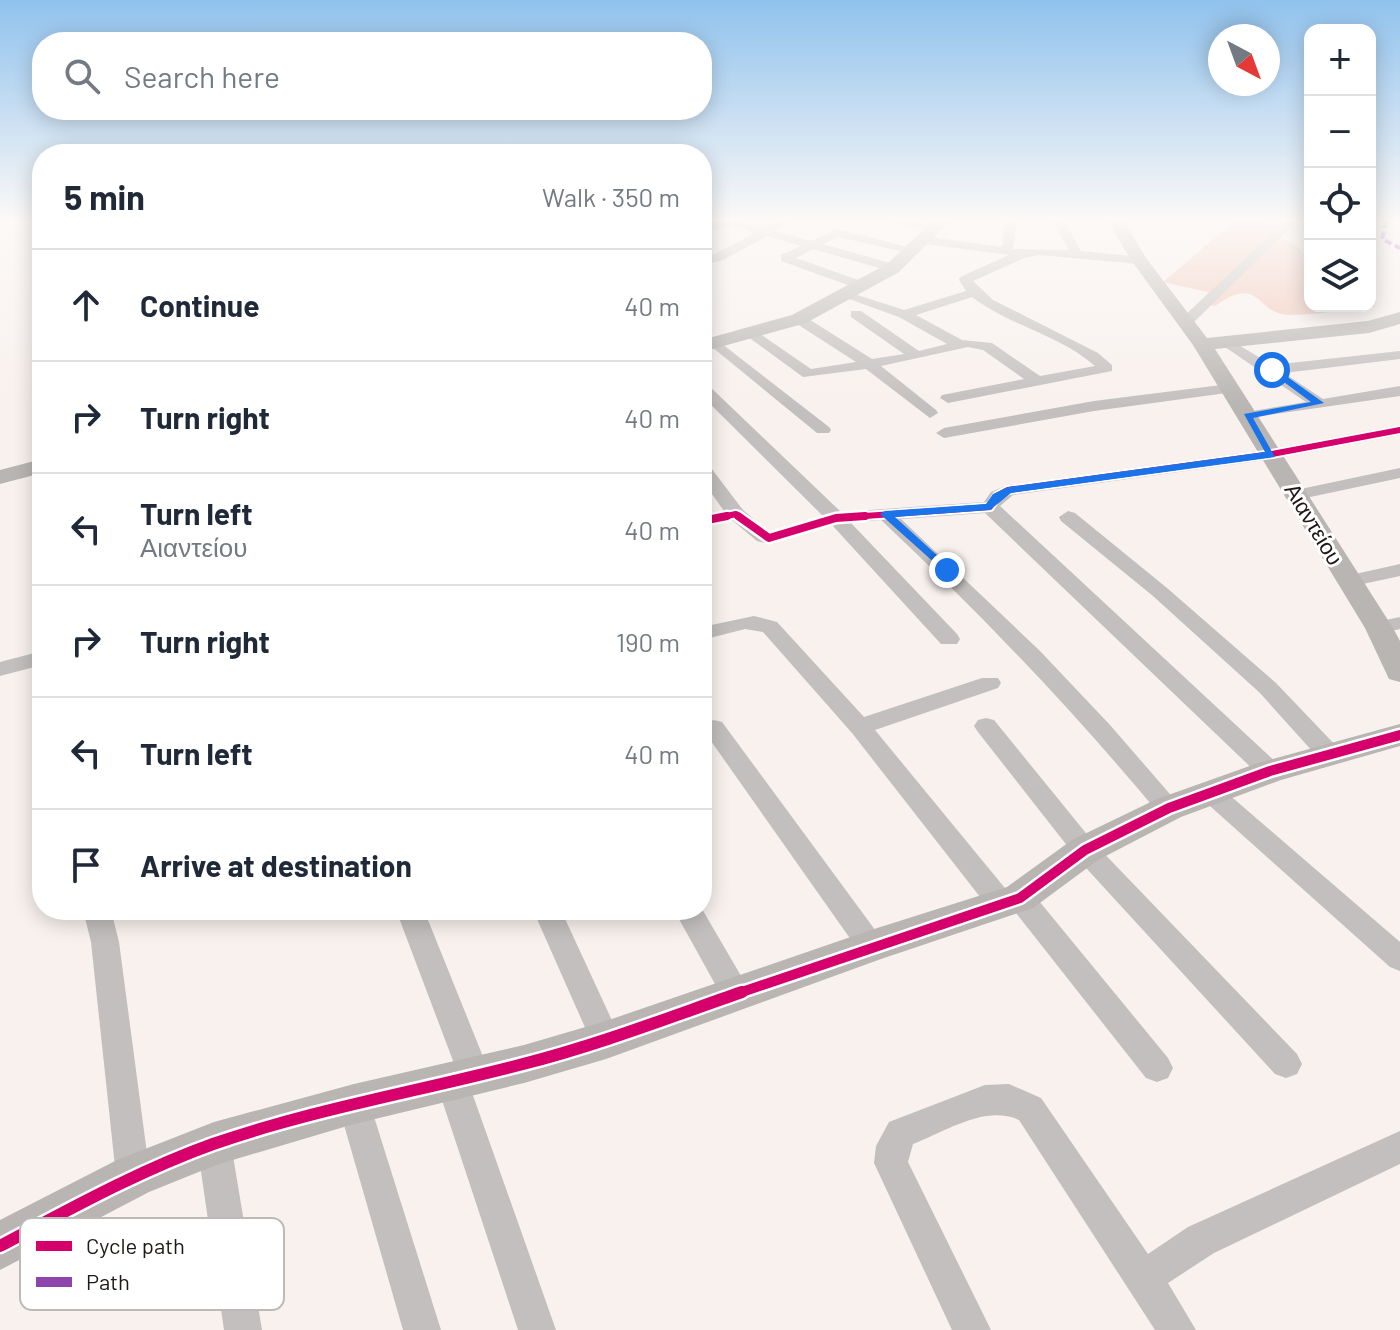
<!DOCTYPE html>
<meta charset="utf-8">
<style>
:root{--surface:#fff;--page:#f6f6f7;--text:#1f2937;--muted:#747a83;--line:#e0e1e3}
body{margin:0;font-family:Barlow,sans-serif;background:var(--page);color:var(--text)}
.controls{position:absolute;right:24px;top:24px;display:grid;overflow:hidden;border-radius:16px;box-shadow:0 4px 20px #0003}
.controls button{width:72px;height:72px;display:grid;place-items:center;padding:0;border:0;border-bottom:2px solid var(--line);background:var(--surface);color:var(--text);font:40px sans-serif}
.compass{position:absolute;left:1208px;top:24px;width:72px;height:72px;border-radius:50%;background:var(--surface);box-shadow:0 4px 20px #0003;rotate:139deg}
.stop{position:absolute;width:24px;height:24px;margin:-18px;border:6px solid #1a73e8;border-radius:50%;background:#fff}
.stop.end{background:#1a73e8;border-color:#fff;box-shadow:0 2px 8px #0008}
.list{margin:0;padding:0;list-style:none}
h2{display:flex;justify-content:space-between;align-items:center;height:104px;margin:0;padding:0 32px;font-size:34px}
h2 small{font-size:26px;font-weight:400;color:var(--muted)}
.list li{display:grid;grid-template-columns:52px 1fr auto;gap:24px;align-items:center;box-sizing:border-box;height:112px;padding:0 32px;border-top:2px solid var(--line)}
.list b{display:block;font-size:30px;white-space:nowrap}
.list p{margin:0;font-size:26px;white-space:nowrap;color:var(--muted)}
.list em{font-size:26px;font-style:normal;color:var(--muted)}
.icon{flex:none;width:44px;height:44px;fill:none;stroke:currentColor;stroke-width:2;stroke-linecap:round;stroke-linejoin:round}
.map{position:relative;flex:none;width:1400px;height:1330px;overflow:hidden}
.search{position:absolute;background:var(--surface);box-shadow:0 4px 20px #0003;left:32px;top:32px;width:680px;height:88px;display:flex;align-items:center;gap:20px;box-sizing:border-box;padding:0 28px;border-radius:32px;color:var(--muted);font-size:30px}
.panel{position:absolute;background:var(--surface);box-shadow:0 4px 20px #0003;left:32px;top:144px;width:680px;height:776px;border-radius:32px}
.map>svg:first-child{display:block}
.forest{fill:#f0c7b8}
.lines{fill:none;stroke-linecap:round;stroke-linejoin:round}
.street{fill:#c2bfbe;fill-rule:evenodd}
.secondary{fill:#b8b5b3;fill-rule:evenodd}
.quiet{stroke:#8e44ad;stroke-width:4;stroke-dasharray:7 4;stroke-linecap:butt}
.cycleway-far3-casing{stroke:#fff;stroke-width:10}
.cycleway-far2-casing{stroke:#fff;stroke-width:13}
.cycleway-far1-casing{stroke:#fff;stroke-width:15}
.cycleway-casing{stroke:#fff;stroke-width:17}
.cycleway-far3{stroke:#d6006c;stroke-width:6}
.cycleway-far2{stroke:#d6006c;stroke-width:8}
.cycleway-far1{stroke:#d6006c;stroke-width:10}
.cycleway{stroke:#d6006c;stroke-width:12}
.route{fill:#1a73e8}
.labels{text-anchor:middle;stroke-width:6;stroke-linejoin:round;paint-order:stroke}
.far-street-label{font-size:22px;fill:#1f1816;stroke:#fff}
.key{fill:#fff;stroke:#bcbab9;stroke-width:2}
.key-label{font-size:22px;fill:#1f1816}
</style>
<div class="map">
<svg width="1400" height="1330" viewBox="0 0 1400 1330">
<rect width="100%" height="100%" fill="#f8f1ee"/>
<path class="forest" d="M1235,221L1283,225L1271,235C1295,242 1310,251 1310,278L1304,281L1310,285V306H1370V303L1376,306C1348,309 1317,315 1288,315C1256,314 1261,273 1215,306L1207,304L1216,294L1163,282Z"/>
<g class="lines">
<g class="street">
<path d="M718,221H738L764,228L778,221H792L776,231L811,241L837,229L919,250L913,254L838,237L823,244L897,265V271L893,272L813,249L796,258L864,282V288L859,289L781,261V255L801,246L767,236L723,260L702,265V257L715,254L755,233L728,225L702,235V227Z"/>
<path d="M884,221H908L941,229L935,233Z"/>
<path d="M1005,221H1017L1013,249L1069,250L1052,221H1064L1081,251L1143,257L1145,260L1139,264L1039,255L1024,258L973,281L993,300L1098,353L1112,365V371L948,403L940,398L942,395L1024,379L983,350L968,347L881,366L936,410L938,413L930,418L866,369L803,377L744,334L751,330L756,331L811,369L856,362L794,322V316H804L872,359L904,354L851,317V311H861L919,351L947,344L899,317L835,294L842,290L904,310L966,291L959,280L960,277L1009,255L924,244L918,240L924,236L1002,247ZM972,297C1010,326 1060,335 1095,366L1040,376L992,343L962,340L916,315Z"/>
<path d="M1285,221H1297L1191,325H1181V319Z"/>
<path d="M38,273L42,274V309L35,305L32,277Z"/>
<path d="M1227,338L1272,365L1400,351V359L1284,373L1323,399L1400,386V396L1241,419V413L1306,402L1222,345V339Z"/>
<path d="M717,340L829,427L831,430L829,433H817L712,347L710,344Z"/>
<path d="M702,382L707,384L841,512L984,502L991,492L1008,485L1272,449L1400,425V435L1272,459L1013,495L1000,506L1279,765L1282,771L1279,777L1270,780L1261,777L985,513L901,519L1040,651L1110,725L1182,808L1178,815L1169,817L1160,815C1073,710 980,613 881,520L851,523L957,634L960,639L957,644H941L832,525L769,544L757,541L732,520L702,527V515L724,511L702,480V463L708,464L743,510L769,532L823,516L702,396Z"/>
<path d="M1229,384L1234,386V392L1094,411L944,438L936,433L944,428L1094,401Z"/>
<path d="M1400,468V478L1296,500L1287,495L1296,490Z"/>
<path d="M1068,511L1075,513L1167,588L1276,683L1340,750L1343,756L1340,762L1331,764L1322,762L1260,693L1153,596L1061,521L1059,517Z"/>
<path d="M1400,564V576L1349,587L1339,581L1342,577Z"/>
<path d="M754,616L777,622L864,717L982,678H998L1001,683L998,688L875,730L1009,893L1020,887L1030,890L1168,1058L1173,1068L1168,1078L1157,1082L1146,1078L1012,908L1001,914L991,911L852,733L763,632L745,629L702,640V627Z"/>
<path d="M1400,617V629L1379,634L1368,628L1372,623Z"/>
<path d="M42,651V665L0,676V662Z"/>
<path d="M986,718L994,720L1094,843L1297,1054L1302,1064L1297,1074L1286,1078L1275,1074L1076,857L978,732L974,726L978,720Z"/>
<path d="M714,720L722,722L881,938L885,946L881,954L871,958L861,954L706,734L702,728L706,722Z"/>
<path d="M1210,783L1219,786L1400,942V971L1390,967L1201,798L1198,792L1201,786Z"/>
<path d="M702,909L751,993L747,1002L736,1006L725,1002L674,910Z"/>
<path d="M83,910H111L119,942L150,1176L145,1188L133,1193L121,1188L116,1176L91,942Z"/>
<path d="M396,910H424L490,1074L485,1084L470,1087L556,1330H518L435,1079L440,1069L455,1066Z"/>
<path d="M533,910H561L621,1040L617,1050L606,1054L595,1050Z"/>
<path d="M1009,1084L1041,1098L1148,1254L1188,1227L1400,1131V1164L1214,1253L1168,1283L1196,1330H1155L1019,1120C986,1104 944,1132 913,1144L908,1162L991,1330H952L874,1163L876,1146L889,1122L985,1085Z"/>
<path d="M354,1089L365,1093L370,1104L441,1330H403L338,1104L343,1093Z"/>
<path d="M214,1128L226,1133L231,1144L262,1330H224L197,1144L202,1133Z"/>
</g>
<g class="secondary">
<path d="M933,221H950L899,272L806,323L702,352V340L792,315L887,264Z"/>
<path d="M1108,221H1124L1146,258L1207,338L1368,321L1400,312V324L1369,333L1215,349L1393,628L1400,641V682L1389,679L1365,628L1193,345L1131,260Z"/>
<path d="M42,459V473L0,484V470Z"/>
<path d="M1400,724V746L1281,780L1181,817L1098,860L1033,908L881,959L606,1059L524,1083L354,1124L216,1165L149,1192L0,1270V1220L117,1160L214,1122L354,1084L524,1045L606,1021L871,930L1007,887L1072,840L1157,799L1258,763Z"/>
</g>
<path class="quiet" d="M1386,221L1382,239L1400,248"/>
<g class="cycleway-far3-casing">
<g id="cycleway-far3">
<path d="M717,518L736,514L741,518"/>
<path d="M837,518L990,507L997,496L1008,490L1272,454L1400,430"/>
</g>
</g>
<g class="cycleway-far2-casing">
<g id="cycleway-far2">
<path d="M738,516L769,538L836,518L865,516"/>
<path d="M702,521L727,516"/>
</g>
</g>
<g class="cycleway-far1-casing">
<path id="cycleway-far1" d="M736,994L1020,898L1085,850L1169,808L1270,771L1400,735"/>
</g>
<g class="cycleway-casing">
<path id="cycleway" d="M0,1246C70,1209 138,1171 213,1144C314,1109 420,1091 523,1064C598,1045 670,1017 742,992"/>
</g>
<use href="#cycleway-far3" class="cycleway-far3"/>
<use href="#cycleway-far2" class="cycleway-far2"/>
<use href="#cycleway-far1" class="cycleway-far1"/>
<use href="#cycleway" class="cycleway"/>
</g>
<linearGradient id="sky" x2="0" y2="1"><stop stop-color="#90c2ed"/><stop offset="0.54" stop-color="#fcf9f7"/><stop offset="1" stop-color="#fcf9f7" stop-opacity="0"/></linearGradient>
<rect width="1400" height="407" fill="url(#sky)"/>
<path class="route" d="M1269,368H1275L1324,403L1253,418L1275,457L1011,493L990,510L895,517L951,568L953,570L947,574L880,514L885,511L986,504L993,494L1008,487L1265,452L1244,414L1311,402L1269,371Z"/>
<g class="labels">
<g class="far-street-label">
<text transform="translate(1314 524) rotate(59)" y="8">Αιαντείου</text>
</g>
</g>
<rect x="20" y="1218" width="264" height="92" rx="12" class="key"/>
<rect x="36" y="1241" width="36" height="10" fill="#d6006c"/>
<rect x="36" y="1277" width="36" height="10" fill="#8e44ad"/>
<g class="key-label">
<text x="86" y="1254">Cycle path</text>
<text x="86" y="1290">Path</text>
</g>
</svg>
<div class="controls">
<button>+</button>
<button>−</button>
<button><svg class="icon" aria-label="locate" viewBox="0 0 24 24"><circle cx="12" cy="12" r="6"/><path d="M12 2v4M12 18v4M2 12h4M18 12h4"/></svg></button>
<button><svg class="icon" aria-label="layers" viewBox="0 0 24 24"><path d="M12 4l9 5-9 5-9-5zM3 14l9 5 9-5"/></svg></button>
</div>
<svg class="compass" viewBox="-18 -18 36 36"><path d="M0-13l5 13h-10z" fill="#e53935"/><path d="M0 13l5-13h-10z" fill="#747a83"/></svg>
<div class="stop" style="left:1272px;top:370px"></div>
<div class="stop end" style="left:947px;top:570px"></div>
<div class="search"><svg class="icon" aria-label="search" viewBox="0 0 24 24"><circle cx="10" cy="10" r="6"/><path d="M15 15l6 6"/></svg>Search here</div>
<section class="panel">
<h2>5 min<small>Walk · 350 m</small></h2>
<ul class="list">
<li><svg class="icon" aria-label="ahead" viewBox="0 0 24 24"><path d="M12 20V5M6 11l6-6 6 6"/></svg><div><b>Continue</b></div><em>40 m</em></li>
<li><svg class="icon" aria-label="right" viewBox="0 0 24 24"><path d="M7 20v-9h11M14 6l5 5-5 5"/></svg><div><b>Turn right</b></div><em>40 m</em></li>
<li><svg class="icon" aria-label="left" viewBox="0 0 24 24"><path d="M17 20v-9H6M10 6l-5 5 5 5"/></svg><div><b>Turn left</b><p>Αιαντείου</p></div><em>40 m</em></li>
<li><svg class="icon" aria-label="right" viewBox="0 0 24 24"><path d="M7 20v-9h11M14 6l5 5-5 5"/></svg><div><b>Turn right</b></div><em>190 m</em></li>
<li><svg class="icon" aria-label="left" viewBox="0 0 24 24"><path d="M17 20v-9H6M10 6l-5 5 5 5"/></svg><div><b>Turn left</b></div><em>40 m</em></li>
<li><svg class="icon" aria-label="arrive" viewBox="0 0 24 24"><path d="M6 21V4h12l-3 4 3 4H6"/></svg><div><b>Arrive at destination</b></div></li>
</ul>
</section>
</div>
